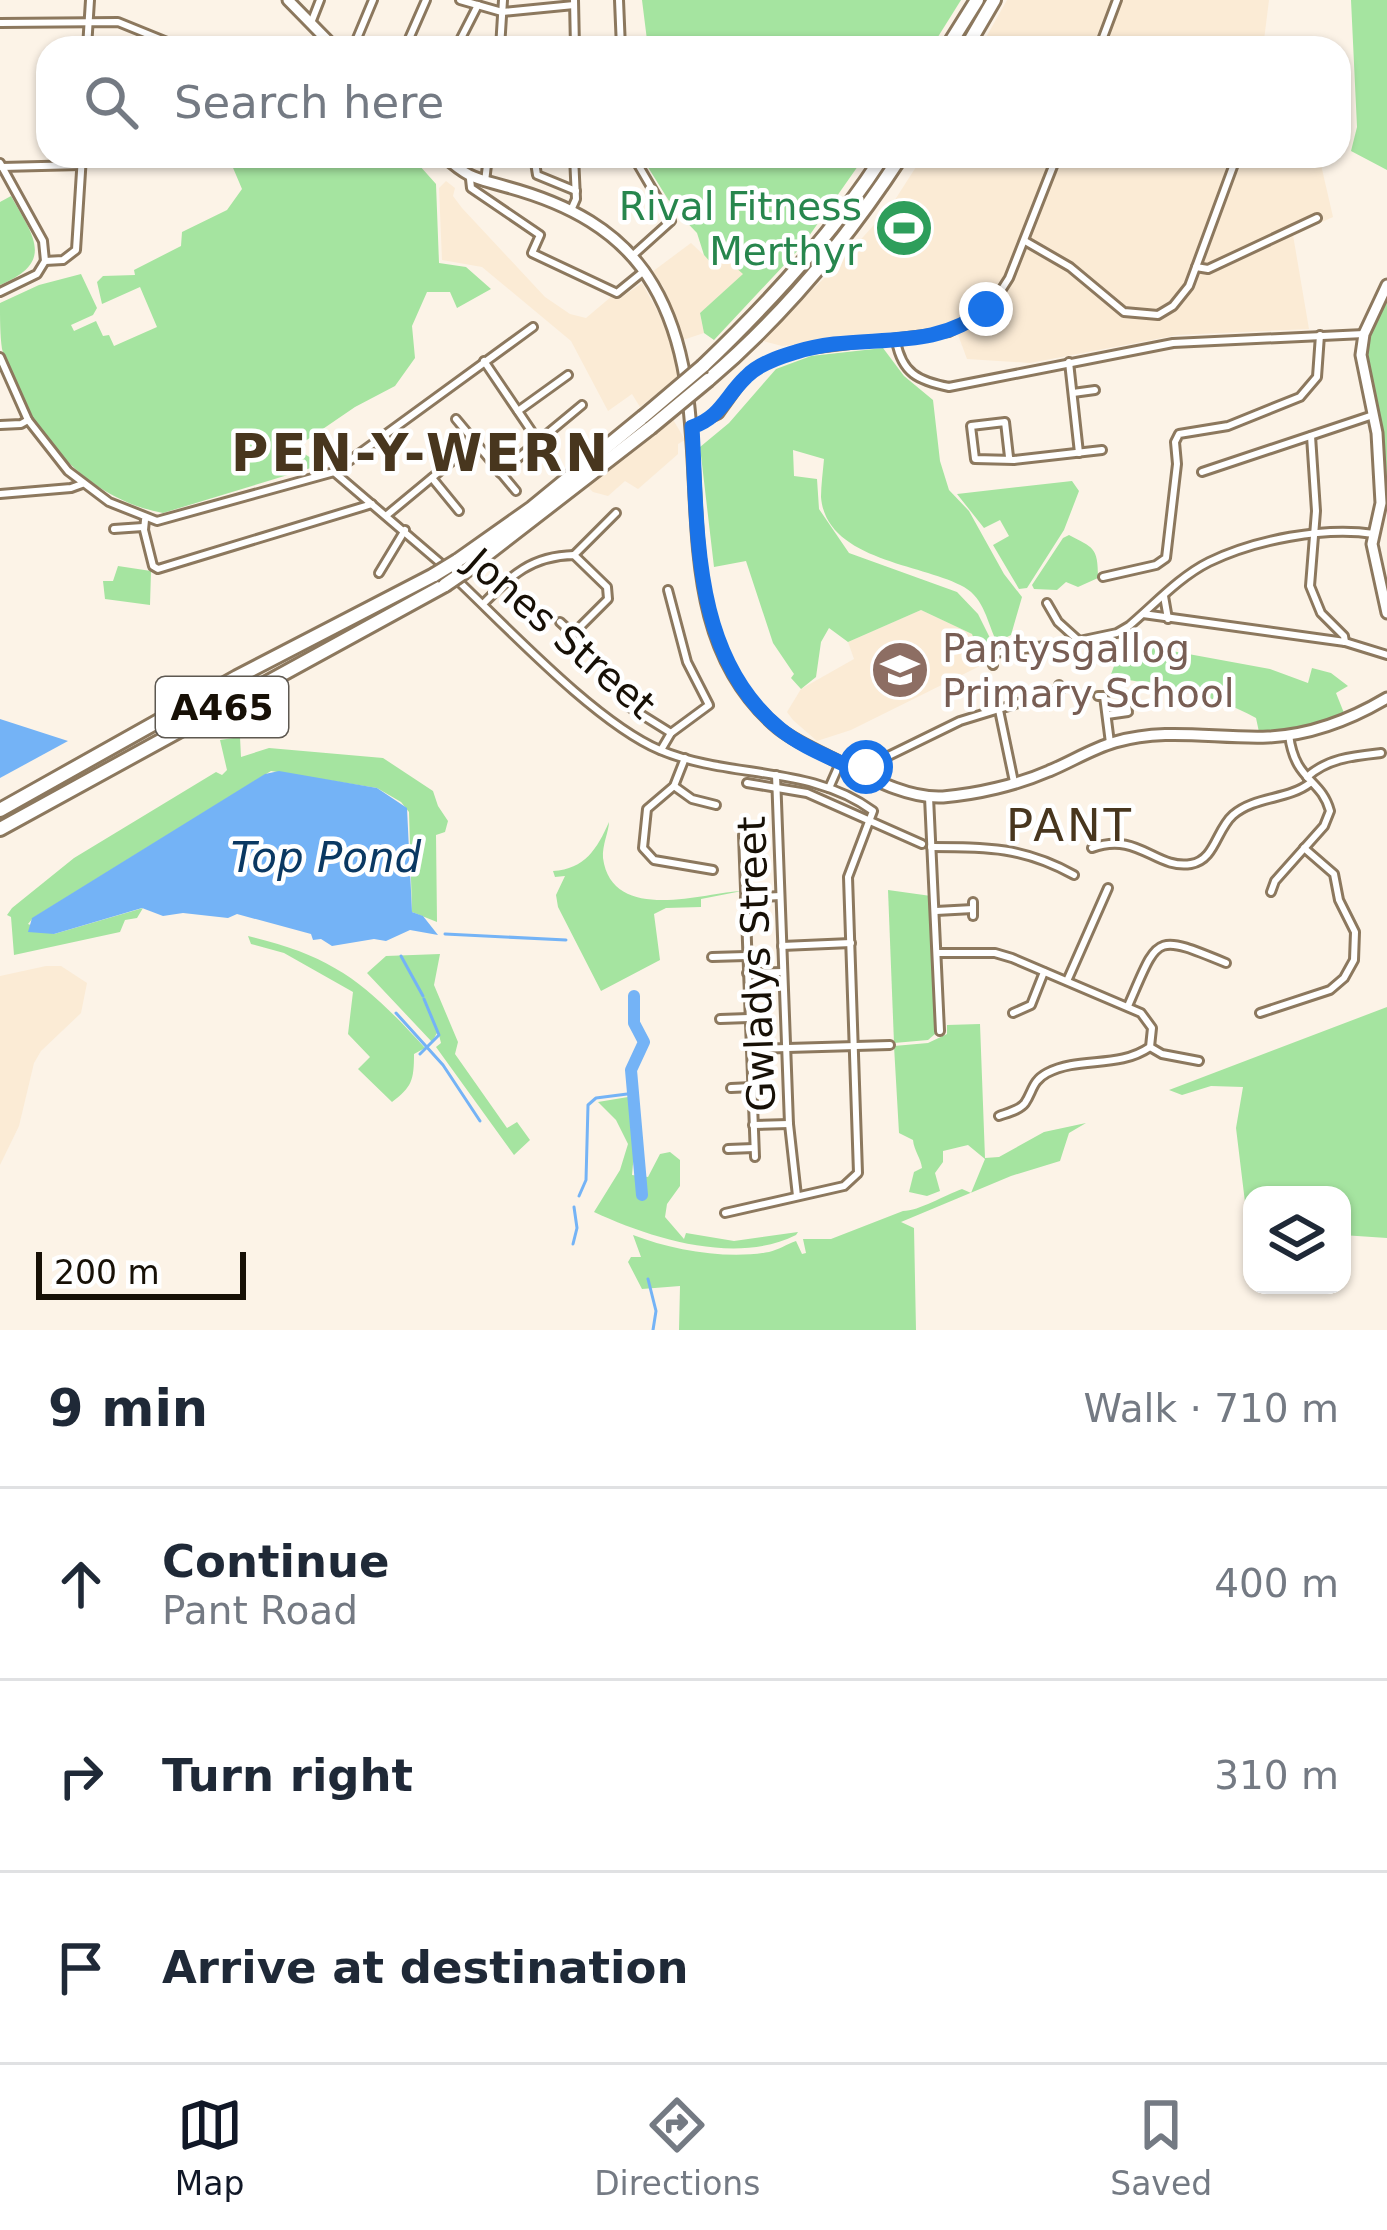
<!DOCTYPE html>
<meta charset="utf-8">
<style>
:root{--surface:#fff;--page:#f6f6f7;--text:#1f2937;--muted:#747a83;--line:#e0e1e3;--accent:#111827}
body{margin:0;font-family:"DejaVu Sans",sans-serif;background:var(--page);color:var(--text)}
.controls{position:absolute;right:36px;bottom:36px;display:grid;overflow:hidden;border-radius:24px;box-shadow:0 3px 9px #0004}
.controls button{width:108px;height:108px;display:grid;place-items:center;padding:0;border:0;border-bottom:3px solid var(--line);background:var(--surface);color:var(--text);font:60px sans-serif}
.scale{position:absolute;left:36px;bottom:30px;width:210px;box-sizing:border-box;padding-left:12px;border:6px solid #171006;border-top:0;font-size:33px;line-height:42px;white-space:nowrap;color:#171006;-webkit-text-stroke:9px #fff;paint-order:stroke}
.stop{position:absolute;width:36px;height:36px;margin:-27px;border:9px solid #1a73e8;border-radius:50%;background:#fff}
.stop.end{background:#1a73e8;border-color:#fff;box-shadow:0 3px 12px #0008}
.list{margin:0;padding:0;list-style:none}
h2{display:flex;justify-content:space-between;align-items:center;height:156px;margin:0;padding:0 48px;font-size:51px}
h2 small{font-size:39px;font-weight:400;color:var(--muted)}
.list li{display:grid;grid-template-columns:78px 1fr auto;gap:36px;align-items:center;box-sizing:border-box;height:192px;padding:0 48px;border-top:3px solid var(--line)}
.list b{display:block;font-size:45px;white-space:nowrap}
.list p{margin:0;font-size:39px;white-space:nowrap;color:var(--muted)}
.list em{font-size:39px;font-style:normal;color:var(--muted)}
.icon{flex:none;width:66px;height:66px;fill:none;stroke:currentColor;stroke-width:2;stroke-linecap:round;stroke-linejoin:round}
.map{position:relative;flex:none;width:1387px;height:1330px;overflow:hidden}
.search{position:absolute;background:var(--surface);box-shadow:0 3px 9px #0004;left:36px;right:36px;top:36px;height:132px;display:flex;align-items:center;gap:30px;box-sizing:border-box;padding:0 42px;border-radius:36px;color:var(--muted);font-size:45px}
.sheet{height:732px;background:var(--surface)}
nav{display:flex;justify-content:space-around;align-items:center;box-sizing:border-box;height:168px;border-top:3px solid var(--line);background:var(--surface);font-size:33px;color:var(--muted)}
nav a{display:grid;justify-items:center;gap:6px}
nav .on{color:var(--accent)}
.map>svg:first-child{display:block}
.built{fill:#fbebd5}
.green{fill:#a5e4a0}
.water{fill:#74b3f6}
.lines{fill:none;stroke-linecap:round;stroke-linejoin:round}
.stream{stroke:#74b3f6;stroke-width:3}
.river{stroke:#74b3f6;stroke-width:12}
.street-casing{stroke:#8c785e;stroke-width:12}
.secondary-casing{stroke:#8c785e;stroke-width:15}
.highway-casing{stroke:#8c785e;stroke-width:18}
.street{stroke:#fff;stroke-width:6}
.secondary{stroke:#fff;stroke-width:9}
.highway{stroke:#fff;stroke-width:12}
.highway-bridge-casing{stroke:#8c785e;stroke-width:18;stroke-linecap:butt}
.highway-bridge{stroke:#fff;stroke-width:12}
.route{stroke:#1a73e8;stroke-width:15}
.labels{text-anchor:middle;stroke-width:9;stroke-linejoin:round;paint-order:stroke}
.shield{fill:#fff;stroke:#5d5851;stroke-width:3}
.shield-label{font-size:36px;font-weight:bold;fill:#171006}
.leisure-label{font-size:39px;fill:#27864d;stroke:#fff;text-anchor:end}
.street-label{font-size:39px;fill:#171006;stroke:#fff}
.education-label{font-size:39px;fill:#785e54;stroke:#fff;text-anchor:start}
.water-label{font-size:42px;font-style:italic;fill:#0a3862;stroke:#fff}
.quarter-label{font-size:45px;letter-spacing:3px;fill:#48361e;stroke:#fff}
.district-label{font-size:51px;font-weight:bold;letter-spacing:3px;fill:#48361e;stroke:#fff}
</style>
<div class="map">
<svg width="1387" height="1330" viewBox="0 0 1387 1330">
<rect width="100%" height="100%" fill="#fcf3e7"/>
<g class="built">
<path d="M1007,0H1269L1263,48H980Z"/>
<path d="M923,156H1319L1333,217L1293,235L1309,329L1178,335L1030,363L967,359L954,324L928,332L782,346L759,340L836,267L891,206Z"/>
<path d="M446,181L455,188L453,196L462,208L545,297L570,314L586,318L612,296L619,299L642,283L664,323L679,376L640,407L632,394L608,411L571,341L482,267L442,260L439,188Z"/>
<path d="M691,243L713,264L723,256L744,274L700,313L704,333L683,340L663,286L652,272Z"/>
<path d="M671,416L685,440L678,444V454L638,489L625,481L608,496L593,492L586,485Z"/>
<path d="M921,610L972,634L984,664L851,730L817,741L793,720L787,712L801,689L854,659L848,642Z"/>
<path d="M46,966H61L87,983L81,1013L41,1051L34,1063L19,1126L0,1165V976Z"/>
</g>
<g class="green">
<path d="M642,0H961L931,48H648Z"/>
<path d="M1351,0H1387V170L1351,151L1357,127Z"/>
<path d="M228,156H411L436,184L439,263L466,267L491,289L457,308L450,292H427L412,326L415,358L395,386L355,407L295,448L319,463L314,467L163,513C82,498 25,426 2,349C0,335 0,317 0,303L39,285L81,274L97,308L93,315L71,325L74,331L96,321L103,336L109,335L114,346L157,327L140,287L102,304L97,282L103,276L135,275L134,270L181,246L182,232L227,210L242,189Z"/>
<path d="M641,156H865L802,246L714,340L704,333L700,313L743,274L723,256L713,265L704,255L697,233L674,209Z"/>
<path d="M11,196C34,237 55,262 0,285V202Z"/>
<path d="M1387,295V500C1384,479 1386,455 1383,433C1371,367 1353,362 1387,295Z"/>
<path d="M883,348L904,376L933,400L940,461L949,490L969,511L1004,574L1022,597L1011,635L997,642C987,623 985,599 964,587C924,564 826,561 821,497C821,485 823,471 824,459L793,450L794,476L817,479L819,509L849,553L957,592L978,614L992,642L976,645L972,634L921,610L848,642L829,628L821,642L816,677L801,689L791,678L794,674L773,643L746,561L714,567L700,447L729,423L776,369L811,356Z"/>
<path d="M1072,481L1079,491L1064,530L1027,588L1019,589L993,545L1009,536L1000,520L984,528L957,494Z"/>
<path d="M1069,535C1093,548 1098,546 1098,578L1078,587L1066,582L1057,590L1034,589L1032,585L1063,538Z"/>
<path d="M118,566L151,571L150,605L105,599L103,581H113Z"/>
<path d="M1123,642L1270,669L1308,683L1312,668L1331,673L1348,686L1336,693L1344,713L1307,726L1259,732L1256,718C1212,693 1159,685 1110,677Z"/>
<path d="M240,737L241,757L269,748L383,758L433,791L438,806L448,821L445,832L436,835L437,922L412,912L409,812L401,802L377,788L271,771L33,918L28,924L54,934L143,908L137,918L125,920L120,932L14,955L11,917L7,915L12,908L74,858L216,772L222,775L227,770L220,740Z"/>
<path d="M609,822C609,831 602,845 603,858C612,925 706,892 742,891L701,899V907L666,908L654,914L660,960L601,991L558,907L556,895L565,876L555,877L553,871C585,869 597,849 609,822Z"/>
<path d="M888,890L931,896L936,1023L935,1034L928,1040L894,1043Z"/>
<path d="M248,936C334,956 367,984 425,1048L414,1054C414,1080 412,1087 392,1102L358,1069L370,1057L348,1034L353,992L284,953L251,944Z"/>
<path d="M440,954L434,985L458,1042L455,1054L507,1128L517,1122L530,1140L514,1155L436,1047L441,1043L438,1031L432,1042L367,973L386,956Z"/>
<path d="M1387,1007V1238L1342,1235V1195H1252V1260L1236,1128L1243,1087L1211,1086L1182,1095L1169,1090Z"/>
<path d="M980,1024L985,1158L999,1157L1044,1132L1086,1123L1069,1133L1060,1161L1011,1176L901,1222L914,1228L916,1330H679L680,1286L642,1289L628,1262L631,1257H641L633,1235C672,1250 727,1260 769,1252C778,1250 787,1244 796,1241L802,1254L806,1253L803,1239H831L903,1211C919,1211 945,1195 962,1189L971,1193L985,1159L968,1145L943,1151V1162L935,1173L940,1191L927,1196L909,1192L914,1172L922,1168C921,1158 914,1151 913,1140L899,1133L894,1046L928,1043L947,1034V1025Z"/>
<path d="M628,1097L635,1142L632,1175L648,1177L660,1154L670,1152L680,1160V1186L667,1204L665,1217L684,1239L686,1233L734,1241L798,1232L796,1235C736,1265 652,1239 594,1212L620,1170L628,1144L616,1120L598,1102Z"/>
</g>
<g class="water">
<path d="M0,719L68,741L0,778Z"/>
<path d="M279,771L377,788L407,808L412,912L423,916L438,935L410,930L386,941L374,939L332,946L321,939L313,940L311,934L237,914L228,918L183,913L163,916L142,908L54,934L28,932L32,918L265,774Z"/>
</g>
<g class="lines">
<g class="stream">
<path d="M445,934L566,940"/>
<path d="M401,956L423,996"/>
<path d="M396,1013L443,1065L480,1121"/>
<path d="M420,1054L439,1035L424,999"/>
<path d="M579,1196L586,1180L588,1105L596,1098L635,1093"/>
<path d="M573,1244L577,1228L574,1207"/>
<path d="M648,1279L656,1311L653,1330"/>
</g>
<path class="river" d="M634,996V1023L644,1042L631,1070L642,1195"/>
<g class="street-casing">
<g id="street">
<path d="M460,0L502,12L574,5"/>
<path d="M574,0L575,48"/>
<path d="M619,0L621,48"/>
<path d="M0,23L118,22L182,48"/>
<path d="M311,23L320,0"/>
<path d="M87,48L90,0"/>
<path d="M353,48L373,0"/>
<path d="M405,48L426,0"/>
<path d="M456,48L478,5"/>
<path d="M500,48L503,0"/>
<path d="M1099,48L1117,0"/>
<path d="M534,156L537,175L576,191"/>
<path d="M0,163L43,241L45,261"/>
<path d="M2,167L81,165"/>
<path d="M470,179L471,188L540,235L532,253L617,293L644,271"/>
<path d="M485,182L488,156"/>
<path d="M572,208L576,199L574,156"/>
<path d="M1025,241L1070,267L1124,312L1158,315L1173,306L1189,286L1237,156"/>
<path d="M631,257L671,221L633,156"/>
<path d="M45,261L63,260L76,250L82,156"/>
<path d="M1196,267L1208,269L1317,218"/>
<path d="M0,292L37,274L45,261"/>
<path d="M896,341C902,373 918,381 949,387L1173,343L1364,334"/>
<path d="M0,357L28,420L68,471L109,502L157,521L334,472L533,327"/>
<path d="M484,361L553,463"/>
<path d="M1069,362L1079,453"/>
<path d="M1073,393L1095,390"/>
<path d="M518,411L568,375"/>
<path d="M456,419L516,491"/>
<path d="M0,425L21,424L28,420"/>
<path d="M692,427L719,414L747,375L768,362L801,350L949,332L975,318L995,300L1009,278L1057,156"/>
<path d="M1311,436L1316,511L1310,586L1321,613L1344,636L1345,642"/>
<path d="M1009,457L1005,422L971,426L975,459L1014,460L1102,450"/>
<path d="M334,472L445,567"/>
<path d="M1202,472L1373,415"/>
<path d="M500,473L582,405"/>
<path d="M432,478L459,511"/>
<path d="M0,494L71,488L82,484"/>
<path d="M387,515L475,442"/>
<path d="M145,520L144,530L153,566L158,569L372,504"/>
<path d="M114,529L143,527"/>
<path d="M574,555L616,513"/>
<path d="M379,573L405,530"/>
<path d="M454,577C506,626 596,723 660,750C729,779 811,765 873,811L848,877L858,1173L844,1186L725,1213"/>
<path d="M1103,577L1156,565L1166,558L1177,464L1175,442L1179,434L1228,426L1300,397L1317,377L1320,335"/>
<path d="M1164,596L1168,619"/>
<path d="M1047,603L1058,622L1079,641L1117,633L1129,626C1154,605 1179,577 1209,562C1255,540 1324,526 1374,534"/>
<path d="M483,604C512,575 531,556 574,555L607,587L608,599L573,634L560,622"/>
<path d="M1143,614L1345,642L1387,655"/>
<path d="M993,665L989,654L1079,641"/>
<path d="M1098,696H1104L1110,743"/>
<path d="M623,703L671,733"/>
<path d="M999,710L1014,782"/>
<path d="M1107,715L1128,712L1127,705"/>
<path d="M661,750L671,733L709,705L687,662L668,590"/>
<path d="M685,758L674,786L647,809L643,848L654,860L713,870"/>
<path d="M862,773L866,767L960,721L1061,690L1059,685"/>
<path d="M776,775L789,1124L797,1196"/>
<path d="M1307,777C1328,758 1354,756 1381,753"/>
<path d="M747,783L807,793L922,844"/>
<path d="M674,786L692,799L716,805"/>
<path d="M829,788L840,763"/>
<path d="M929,797L940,1031"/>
<path d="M743,835L755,1157"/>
<path d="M931,847C987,847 1024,847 1074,875"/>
<path d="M1092,848C1138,831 1156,870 1191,864C1215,860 1216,830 1233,815C1255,796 1288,800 1310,783"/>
<path d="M1271,892L1275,881L1324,826L1330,811C1321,778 1295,782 1289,735"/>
<path d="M745,898L780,896"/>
<path d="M973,902V916"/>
<path d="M936,911L973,909"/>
<path d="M782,946L851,943"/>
<path d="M937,953H995L1012,958L1141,1013L1152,1028L1150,1047C1118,1069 1080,1056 1047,1073C1032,1081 1033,1091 1025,1103C1020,1110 1007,1113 999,1116"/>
<path d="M712,957L746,956"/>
<path d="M747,973L783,972"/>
<path d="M1067,981L1108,888"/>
<path d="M1128,1006C1159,935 1153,933 1226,963"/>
<path d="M1013,1013L1031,1005L1044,972"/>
<path d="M1260,1013L1330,990L1344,978L1354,960L1355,932L1339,900L1334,874L1304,848"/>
<path d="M720,1019L749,1018"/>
<path d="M1150,1047L1162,1054L1199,1061"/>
<path d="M751,1049L890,1045"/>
<path d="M731,1088L752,1087"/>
<path d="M753,1125L789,1124"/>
<path d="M728,1149L754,1148"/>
</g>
</g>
<g class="secondary-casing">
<g id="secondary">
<path d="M288,0L335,48"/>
<path d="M444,156C469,179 476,178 507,187C566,203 621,230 653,285C733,420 646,617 778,728C794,741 814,749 833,759C866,775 905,799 943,797C977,794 1017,785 1049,771C1071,762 1091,749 1115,742C1167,727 1215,739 1268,737C1311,735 1350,720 1387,698"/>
<path d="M1387,285L1364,334L1361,355L1377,433L1381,503L1372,544L1387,613"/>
</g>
</g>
<g class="highway-casing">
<g id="highway">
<path d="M947,48L977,0"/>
<path d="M966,48L994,0"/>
<path d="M703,366C769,303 833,234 883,156"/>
<path d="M708,380C783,316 847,239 901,156"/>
<path d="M457,561L532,508L643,417"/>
<path d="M464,572L650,428"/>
<path d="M0,810L237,677L434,575"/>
<path d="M0,829L445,585"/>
</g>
</g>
<use href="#street" class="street"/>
<use href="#secondary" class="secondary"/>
<use href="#highway" class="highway"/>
<g class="highway-bridge-casing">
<g id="highway-bridge">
<path d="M643,417L703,366"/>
<path d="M650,428L708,380"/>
<path d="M434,575L457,561"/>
<path d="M445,585L464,572"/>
</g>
</g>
<use href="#highway-bridge" class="highway-bridge"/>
</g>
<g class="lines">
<path class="route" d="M866,767L862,773C835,759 803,748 780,729C691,656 698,531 692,427C721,417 725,397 746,377C758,364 779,357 796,352C860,331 931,355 986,309"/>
</g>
<defs>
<g id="stadium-disc" transform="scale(3)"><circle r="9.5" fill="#2e9e5b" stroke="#fff"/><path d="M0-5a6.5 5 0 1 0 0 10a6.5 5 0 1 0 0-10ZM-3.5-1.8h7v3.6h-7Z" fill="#fff"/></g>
<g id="school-disc" transform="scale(3)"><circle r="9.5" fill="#8d6e63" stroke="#fff"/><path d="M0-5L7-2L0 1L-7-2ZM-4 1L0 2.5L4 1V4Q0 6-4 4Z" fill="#fff"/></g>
</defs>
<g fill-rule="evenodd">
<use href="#stadium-disc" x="904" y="228"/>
<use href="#school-disc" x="900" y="670"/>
</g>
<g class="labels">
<rect class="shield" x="156" y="677" width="132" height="60" rx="9"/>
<g class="shield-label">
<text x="222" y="720">A465</text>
</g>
<g class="leisure-label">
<text x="862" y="220">Rival Fitness<tspan x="862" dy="45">Merthyr</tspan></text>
</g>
<g class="street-label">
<text transform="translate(561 633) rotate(41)" y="14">Jones Street</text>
<text transform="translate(756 964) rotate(-92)" y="14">Gwladys Street</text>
</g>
<g class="education-label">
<text x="942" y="662">Pantysgallog<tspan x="942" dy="45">Primary School</tspan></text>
</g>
<g class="water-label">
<text x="326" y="872">Top Pond</text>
</g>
<g class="quarter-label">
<text x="1070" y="841">PANT</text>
</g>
<g class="district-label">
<text x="421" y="471">PEN-Y-WERN</text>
</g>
</g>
</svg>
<div class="controls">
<button><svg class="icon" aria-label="layers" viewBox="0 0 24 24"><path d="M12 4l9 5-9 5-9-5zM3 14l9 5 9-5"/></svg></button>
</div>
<div class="scale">200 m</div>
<div class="stop" style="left:866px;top:767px"></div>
<div class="stop end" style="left:986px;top:309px"></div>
<div class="search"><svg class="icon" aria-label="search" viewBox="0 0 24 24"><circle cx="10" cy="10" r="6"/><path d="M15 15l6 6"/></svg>Search here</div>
</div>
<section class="sheet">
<h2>9 min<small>Walk · 710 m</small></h2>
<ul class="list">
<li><svg class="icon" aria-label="ahead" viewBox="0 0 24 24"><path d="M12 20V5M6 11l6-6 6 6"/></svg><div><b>Continue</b><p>Pant Road</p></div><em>400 m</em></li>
<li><svg class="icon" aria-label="right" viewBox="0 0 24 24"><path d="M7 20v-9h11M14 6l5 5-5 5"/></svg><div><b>Turn right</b></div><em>310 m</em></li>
<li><svg class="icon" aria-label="arrive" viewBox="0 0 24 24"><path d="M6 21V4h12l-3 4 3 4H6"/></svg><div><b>Arrive at destination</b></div></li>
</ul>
</section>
<nav>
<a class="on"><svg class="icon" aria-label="map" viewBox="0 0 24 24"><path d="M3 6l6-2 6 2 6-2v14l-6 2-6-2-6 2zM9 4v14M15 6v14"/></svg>Map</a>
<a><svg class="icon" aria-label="directions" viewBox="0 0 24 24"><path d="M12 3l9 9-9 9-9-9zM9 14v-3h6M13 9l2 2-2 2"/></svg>Directions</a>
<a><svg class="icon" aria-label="saved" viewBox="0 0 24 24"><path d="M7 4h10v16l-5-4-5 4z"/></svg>Saved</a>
</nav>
